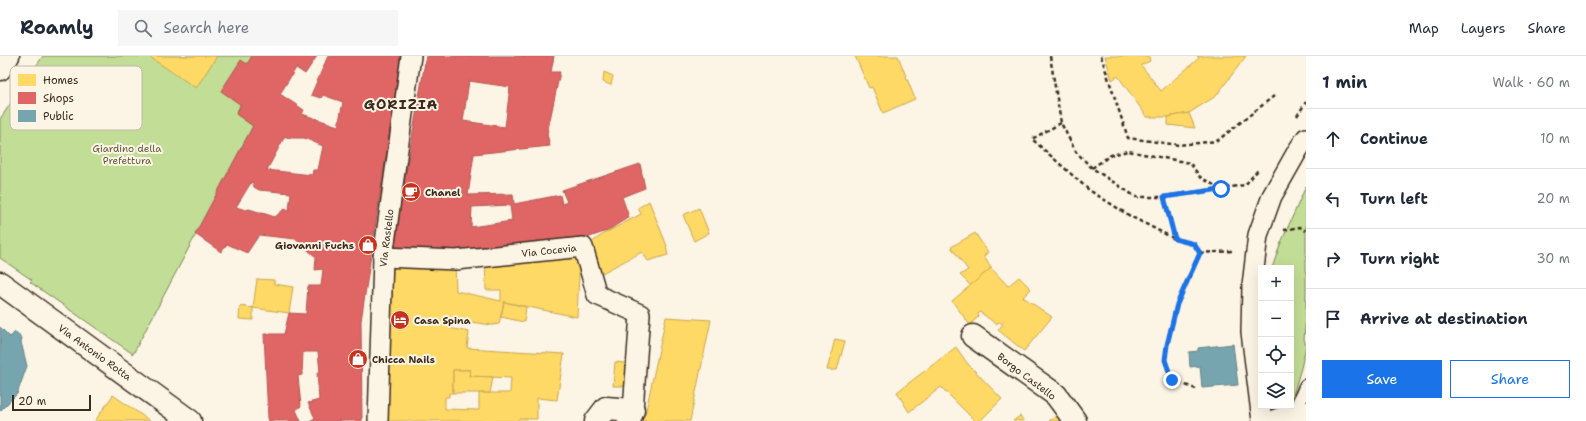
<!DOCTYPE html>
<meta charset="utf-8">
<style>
:root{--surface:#fff;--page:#f6f6f7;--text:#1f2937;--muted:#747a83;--line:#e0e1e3;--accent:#1a73e8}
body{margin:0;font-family:"Shantell Sans",sans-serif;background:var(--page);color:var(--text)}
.controls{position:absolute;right:12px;bottom:12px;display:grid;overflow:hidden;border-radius:0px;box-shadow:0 4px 16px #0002}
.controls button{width:36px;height:36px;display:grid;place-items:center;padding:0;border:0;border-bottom:1px solid var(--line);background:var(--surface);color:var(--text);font:20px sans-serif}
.scale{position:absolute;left:12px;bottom:10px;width:79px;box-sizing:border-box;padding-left:4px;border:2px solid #3b2a1e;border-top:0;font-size:11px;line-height:14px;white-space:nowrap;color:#3b2a1e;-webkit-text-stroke:3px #fcf5e5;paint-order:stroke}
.stop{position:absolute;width:12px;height:12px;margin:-9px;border:3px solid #1a73e8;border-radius:50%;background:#fff}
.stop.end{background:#1a73e8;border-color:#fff;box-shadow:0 1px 4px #0008}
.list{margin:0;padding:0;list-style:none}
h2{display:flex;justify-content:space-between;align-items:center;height:52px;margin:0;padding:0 16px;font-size:17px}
h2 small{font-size:13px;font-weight:400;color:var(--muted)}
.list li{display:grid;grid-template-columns:26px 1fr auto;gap:12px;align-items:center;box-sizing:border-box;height:60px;padding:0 16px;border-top:1px solid var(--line)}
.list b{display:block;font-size:15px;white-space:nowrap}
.list em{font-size:13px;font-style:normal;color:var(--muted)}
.actions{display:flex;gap:8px;padding:12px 16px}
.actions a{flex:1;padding:9px 0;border:1px solid var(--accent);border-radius:0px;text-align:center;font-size:14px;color:var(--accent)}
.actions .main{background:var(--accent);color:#fff}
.icon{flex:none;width:22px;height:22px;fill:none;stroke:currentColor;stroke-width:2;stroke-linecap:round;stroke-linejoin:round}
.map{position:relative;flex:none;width:1306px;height:365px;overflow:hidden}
header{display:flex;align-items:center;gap:24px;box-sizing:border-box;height:56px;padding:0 20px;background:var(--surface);border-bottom:1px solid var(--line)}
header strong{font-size:19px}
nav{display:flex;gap:22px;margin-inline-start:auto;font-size:14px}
.search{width:280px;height:36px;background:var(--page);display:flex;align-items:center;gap:10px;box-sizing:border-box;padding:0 14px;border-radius:0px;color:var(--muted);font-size:15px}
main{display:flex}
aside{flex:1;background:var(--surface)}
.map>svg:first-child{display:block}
.green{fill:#c2dd95;stroke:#7e845a}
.homes{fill:#ffd966;stroke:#c4a450;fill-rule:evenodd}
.shops{fill:#e06666;stroke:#ae5450;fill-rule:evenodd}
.public{fill:#76a5af;stroke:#648084}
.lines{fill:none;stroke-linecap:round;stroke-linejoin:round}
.service-casing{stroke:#3b2a1e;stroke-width:16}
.pedestrian-casing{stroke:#3b2a1e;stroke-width:22}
.minor-casing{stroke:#3b2a1e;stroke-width:25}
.secondary-casing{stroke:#3b2a1e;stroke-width:25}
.path{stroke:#3b2a1e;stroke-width:2.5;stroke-dasharray:4 3;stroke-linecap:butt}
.service{stroke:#fcf5e5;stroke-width:13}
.pedestrian{stroke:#fcf5e5;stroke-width:19}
.minor{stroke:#fcf5e5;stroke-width:22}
.secondary{stroke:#fcf5e5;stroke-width:22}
.route{stroke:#1a73e8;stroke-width:5}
.labels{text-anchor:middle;stroke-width:4;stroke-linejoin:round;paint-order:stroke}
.park-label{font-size:10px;fill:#5d573c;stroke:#fcf5e5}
.poi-label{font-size:10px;font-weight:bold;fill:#3b2a1e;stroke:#fcf5e5;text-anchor:start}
.street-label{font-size:10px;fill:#3b2a1e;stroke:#fcf5e5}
.district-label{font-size:14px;font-weight:bold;letter-spacing:1px;fill:#3b2a1e;stroke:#fcf5e5}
.key{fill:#fcf5e5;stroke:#c2b8a9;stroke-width:1}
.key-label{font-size:11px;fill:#3b2a1e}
</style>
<header>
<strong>Roamly</strong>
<div class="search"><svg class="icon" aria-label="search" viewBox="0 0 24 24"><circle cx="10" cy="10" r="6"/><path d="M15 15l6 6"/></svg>Search here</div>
<nav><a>Map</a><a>Layers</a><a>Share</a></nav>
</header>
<main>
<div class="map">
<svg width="1306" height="365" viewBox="0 0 1306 365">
<rect width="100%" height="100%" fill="#fcf5e5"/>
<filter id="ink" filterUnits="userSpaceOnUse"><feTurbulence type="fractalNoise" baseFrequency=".025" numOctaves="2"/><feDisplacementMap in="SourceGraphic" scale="8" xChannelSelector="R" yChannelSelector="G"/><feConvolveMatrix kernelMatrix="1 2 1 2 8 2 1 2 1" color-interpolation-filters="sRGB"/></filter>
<g filter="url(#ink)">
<g class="green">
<path d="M43,0H252C241,17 246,40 236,58L253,70L133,298L30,226L32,224L0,202V63Z"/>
<path d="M1306,130V259L1304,283L1306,290L1301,312L1291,346V212H1272L1280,189Z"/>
</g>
<g class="homes">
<path d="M153,0H217L196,32L151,2Z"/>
<path d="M855,0H898L915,43L883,57L872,31L869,32Z"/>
<path d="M1105,0H1149L1150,5L1141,9L1161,35L1199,2L1197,0H1246L1216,40L1189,57L1168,61H1147L1118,20L1112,24Z"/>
<path d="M604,16L613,20L611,29L603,26Z"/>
<path d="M1189,57L1195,72L1168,69V61Z"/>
<path d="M649,145L667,190L666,191L668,199L648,205L642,196L600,218L585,191L605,177L641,158L638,152Z"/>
<path d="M699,152L709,177L694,185L683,159Z"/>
<path d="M975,177L988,196L984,200L991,212L971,230L960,219L968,214L951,191Z"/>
<path d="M580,196L577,261L504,246L499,268L492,269L449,263V272L469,276L467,292L564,298L557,344L537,342V363H519L518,365H388L393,208L455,207L456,235L501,245V234H486L485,204ZM453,314H470L469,320L511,322L510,337H479V354L445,353V341H449V337H453Z"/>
<path d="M991,212L1008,230L1019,221L1031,233L1023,241L1052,261L1024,295L998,274L1003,268L999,266L996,268L980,256L978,258L979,260L970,269L952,245Z"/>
<path d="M257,223L274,224V228L293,231L289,257L253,252Z"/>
<path d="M504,246L526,251L524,266L501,261Z"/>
<path d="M240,250L253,252V264L239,263Z"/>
<path d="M666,261L711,264L690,365H635L637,358L645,359Z"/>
<path d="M835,283L845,285L837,314H827Z"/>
<path d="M956,291L967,307L1002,343L980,365H975L941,331L909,356L897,336Z"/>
<path d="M615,306L634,308L632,330H613Z"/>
<path d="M453,314H470L469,320L493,321L490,337H453Z"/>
<path d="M113,339L150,365H95Z"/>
<path d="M1059,358L1064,365H1049Z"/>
<path d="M1020,360L1024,365H1013Z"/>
</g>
<g class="shops">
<path d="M252,0H317L305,18L296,12L280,38L304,54L302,58L338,70L343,46L323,39L321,42L311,39L328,0H401L361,265L362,365H310L315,362L308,347L319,344L317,316H320L318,296H303L302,319L298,320L301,350L296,354L301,365H269L268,362L264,278H284L289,257L306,258L308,230H321L323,213L315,214L316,201L295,183L259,179L247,197L227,188L221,196L195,178L253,70L236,58L241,49L221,35L241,4L247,8ZM285,80L288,82H304L323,90L318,114H313L312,119L267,114ZM252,125L254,131L259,134L291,137L289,154L284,153L275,161L249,153L246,154L236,151Z"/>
<path d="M426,0H554L551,16H560L547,78L550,90L474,98L468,139L513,138L514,148L560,139L562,148L567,146L562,134L640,108L645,132L622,141L629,161L607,175L572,187L460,202L392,198ZM469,25L510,31L505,71L463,65ZM510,149L512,165L471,171L472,151Z"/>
</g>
<g class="public">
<path d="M0,271L10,281L15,276L22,282L21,286L27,310L17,338L0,355Z"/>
<path d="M1233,288L1238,329L1202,332L1200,310L1190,311L1189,296L1198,295V292Z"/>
</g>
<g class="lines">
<g class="service-casing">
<path id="service" d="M1294,358L1306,330"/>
</g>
<g class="pedestrian-casing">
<g id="pedestrian">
<path d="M383,201L456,204L583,191L597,239L640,258L633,354"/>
<path d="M378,365L383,201L411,0"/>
<path d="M1262,365L1251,276L1252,230L1258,179L1272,140L1298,94L1306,82"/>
</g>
</g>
<g class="minor-casing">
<g id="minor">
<path d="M0,227L190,365"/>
<path d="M973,280L1056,339L1075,365"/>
<path d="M596,365L606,352L633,354L629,365"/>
<path d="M1275,365L1294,358L1306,357"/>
</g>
</g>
<g class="secondary-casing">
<path id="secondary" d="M0,13L8,0"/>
</g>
<g class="path">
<path d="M1050,0L1061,67L1076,96L1092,112L1136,141H1164L1245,129L1258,114"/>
<path d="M1101,0L1128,82L1179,89L1217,85L1274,40"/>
<path d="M1297,60L1306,46"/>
<path d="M1061,67L1032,83L1089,134L1130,160L1175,183"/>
<path d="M1092,112L1111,99L1128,95L1190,107L1200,121L1221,133"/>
<path d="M1164,141L1175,183L1194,188L1200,197"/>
<path d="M1284,174L1300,171L1306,175"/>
<path d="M1200,197L1232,195"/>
<path d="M1196,333L1172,324L1165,304L1167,289L1177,248L1200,197"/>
</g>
<use href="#service" class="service"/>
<use href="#pedestrian" class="pedestrian"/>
<use href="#minor" class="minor"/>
<use href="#secondary" class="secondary"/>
</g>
</g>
<g class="lines" filter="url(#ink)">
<path class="route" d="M1172,324L1165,304L1167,289L1177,248L1200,197L1194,188L1175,183L1164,141L1221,133"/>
</g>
<defs>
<g id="cafe-disc" transform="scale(1)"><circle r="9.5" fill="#c8321e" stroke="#fcf5e5"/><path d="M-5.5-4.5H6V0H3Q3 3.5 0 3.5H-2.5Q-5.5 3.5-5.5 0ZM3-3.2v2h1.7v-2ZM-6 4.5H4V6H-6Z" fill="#fff"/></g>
<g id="shop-disc" transform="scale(1)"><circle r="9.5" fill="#c8321e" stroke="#fcf5e5"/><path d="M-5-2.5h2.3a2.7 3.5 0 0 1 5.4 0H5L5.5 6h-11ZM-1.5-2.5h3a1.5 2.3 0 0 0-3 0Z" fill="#fff"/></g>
<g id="hotel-disc" transform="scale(1)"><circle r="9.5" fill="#c8321e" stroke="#fcf5e5"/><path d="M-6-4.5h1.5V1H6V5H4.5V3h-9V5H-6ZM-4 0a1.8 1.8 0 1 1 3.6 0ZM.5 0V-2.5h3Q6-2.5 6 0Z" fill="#fff"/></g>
</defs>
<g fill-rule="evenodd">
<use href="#cafe-disc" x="411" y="136"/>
<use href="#shop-disc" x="368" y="189"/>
<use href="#hotel-disc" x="400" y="264"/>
<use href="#shop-disc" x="358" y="303"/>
</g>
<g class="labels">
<g class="park-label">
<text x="127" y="96">Giardino della<tspan x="127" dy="12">Prefettura</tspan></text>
</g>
<g class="poi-label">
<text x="425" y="140">Chanel</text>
<text x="354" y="193" text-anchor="end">Giovanni Fuchs</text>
<text x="414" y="268">Casa Spina</text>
<text x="372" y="307">Chicca Nails</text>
</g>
<g class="street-label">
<text transform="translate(386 182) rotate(-83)" y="4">Via Rastello</text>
<text transform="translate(549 194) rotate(-6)" y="4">Via Cocevia</text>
<text transform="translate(95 296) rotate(36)" y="4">Via Antonio Rotta</text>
<text transform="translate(1027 320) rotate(37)" y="4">Borgo Castello</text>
</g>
<g class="district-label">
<text x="401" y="53">GORIZIA</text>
</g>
</g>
<rect x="10" y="10" width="132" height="64" rx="6" class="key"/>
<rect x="18" y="18" width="18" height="12" fill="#ffd966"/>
<rect x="18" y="36" width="18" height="12" fill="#e06666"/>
<rect x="18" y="54" width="18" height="12" fill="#76a5af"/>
<g class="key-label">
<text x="43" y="28">Homes</text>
<text x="43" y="46">Shops</text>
<text x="43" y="64">Public</text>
</g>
</svg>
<div class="controls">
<button>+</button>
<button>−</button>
<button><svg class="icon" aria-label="locate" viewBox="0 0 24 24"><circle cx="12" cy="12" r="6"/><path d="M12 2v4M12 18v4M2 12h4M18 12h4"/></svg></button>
<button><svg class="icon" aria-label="layers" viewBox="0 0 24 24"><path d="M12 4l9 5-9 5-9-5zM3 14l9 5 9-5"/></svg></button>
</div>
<div class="scale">20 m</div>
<div class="stop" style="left:1221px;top:133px"></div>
<div class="stop end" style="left:1172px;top:324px"></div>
</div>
<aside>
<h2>1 min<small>Walk · 60 m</small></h2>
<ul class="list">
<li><svg class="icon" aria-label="ahead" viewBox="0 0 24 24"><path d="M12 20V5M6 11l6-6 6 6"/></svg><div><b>Continue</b></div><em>10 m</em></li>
<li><svg class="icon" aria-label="left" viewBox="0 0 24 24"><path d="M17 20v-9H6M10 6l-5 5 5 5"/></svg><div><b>Turn left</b></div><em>20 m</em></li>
<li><svg class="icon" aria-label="right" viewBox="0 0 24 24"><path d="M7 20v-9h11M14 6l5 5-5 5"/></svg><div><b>Turn right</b></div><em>30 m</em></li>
<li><svg class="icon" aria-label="arrive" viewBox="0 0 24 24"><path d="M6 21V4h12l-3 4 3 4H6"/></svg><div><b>Arrive at destination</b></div></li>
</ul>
<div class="actions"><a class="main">Save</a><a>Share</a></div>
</aside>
</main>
